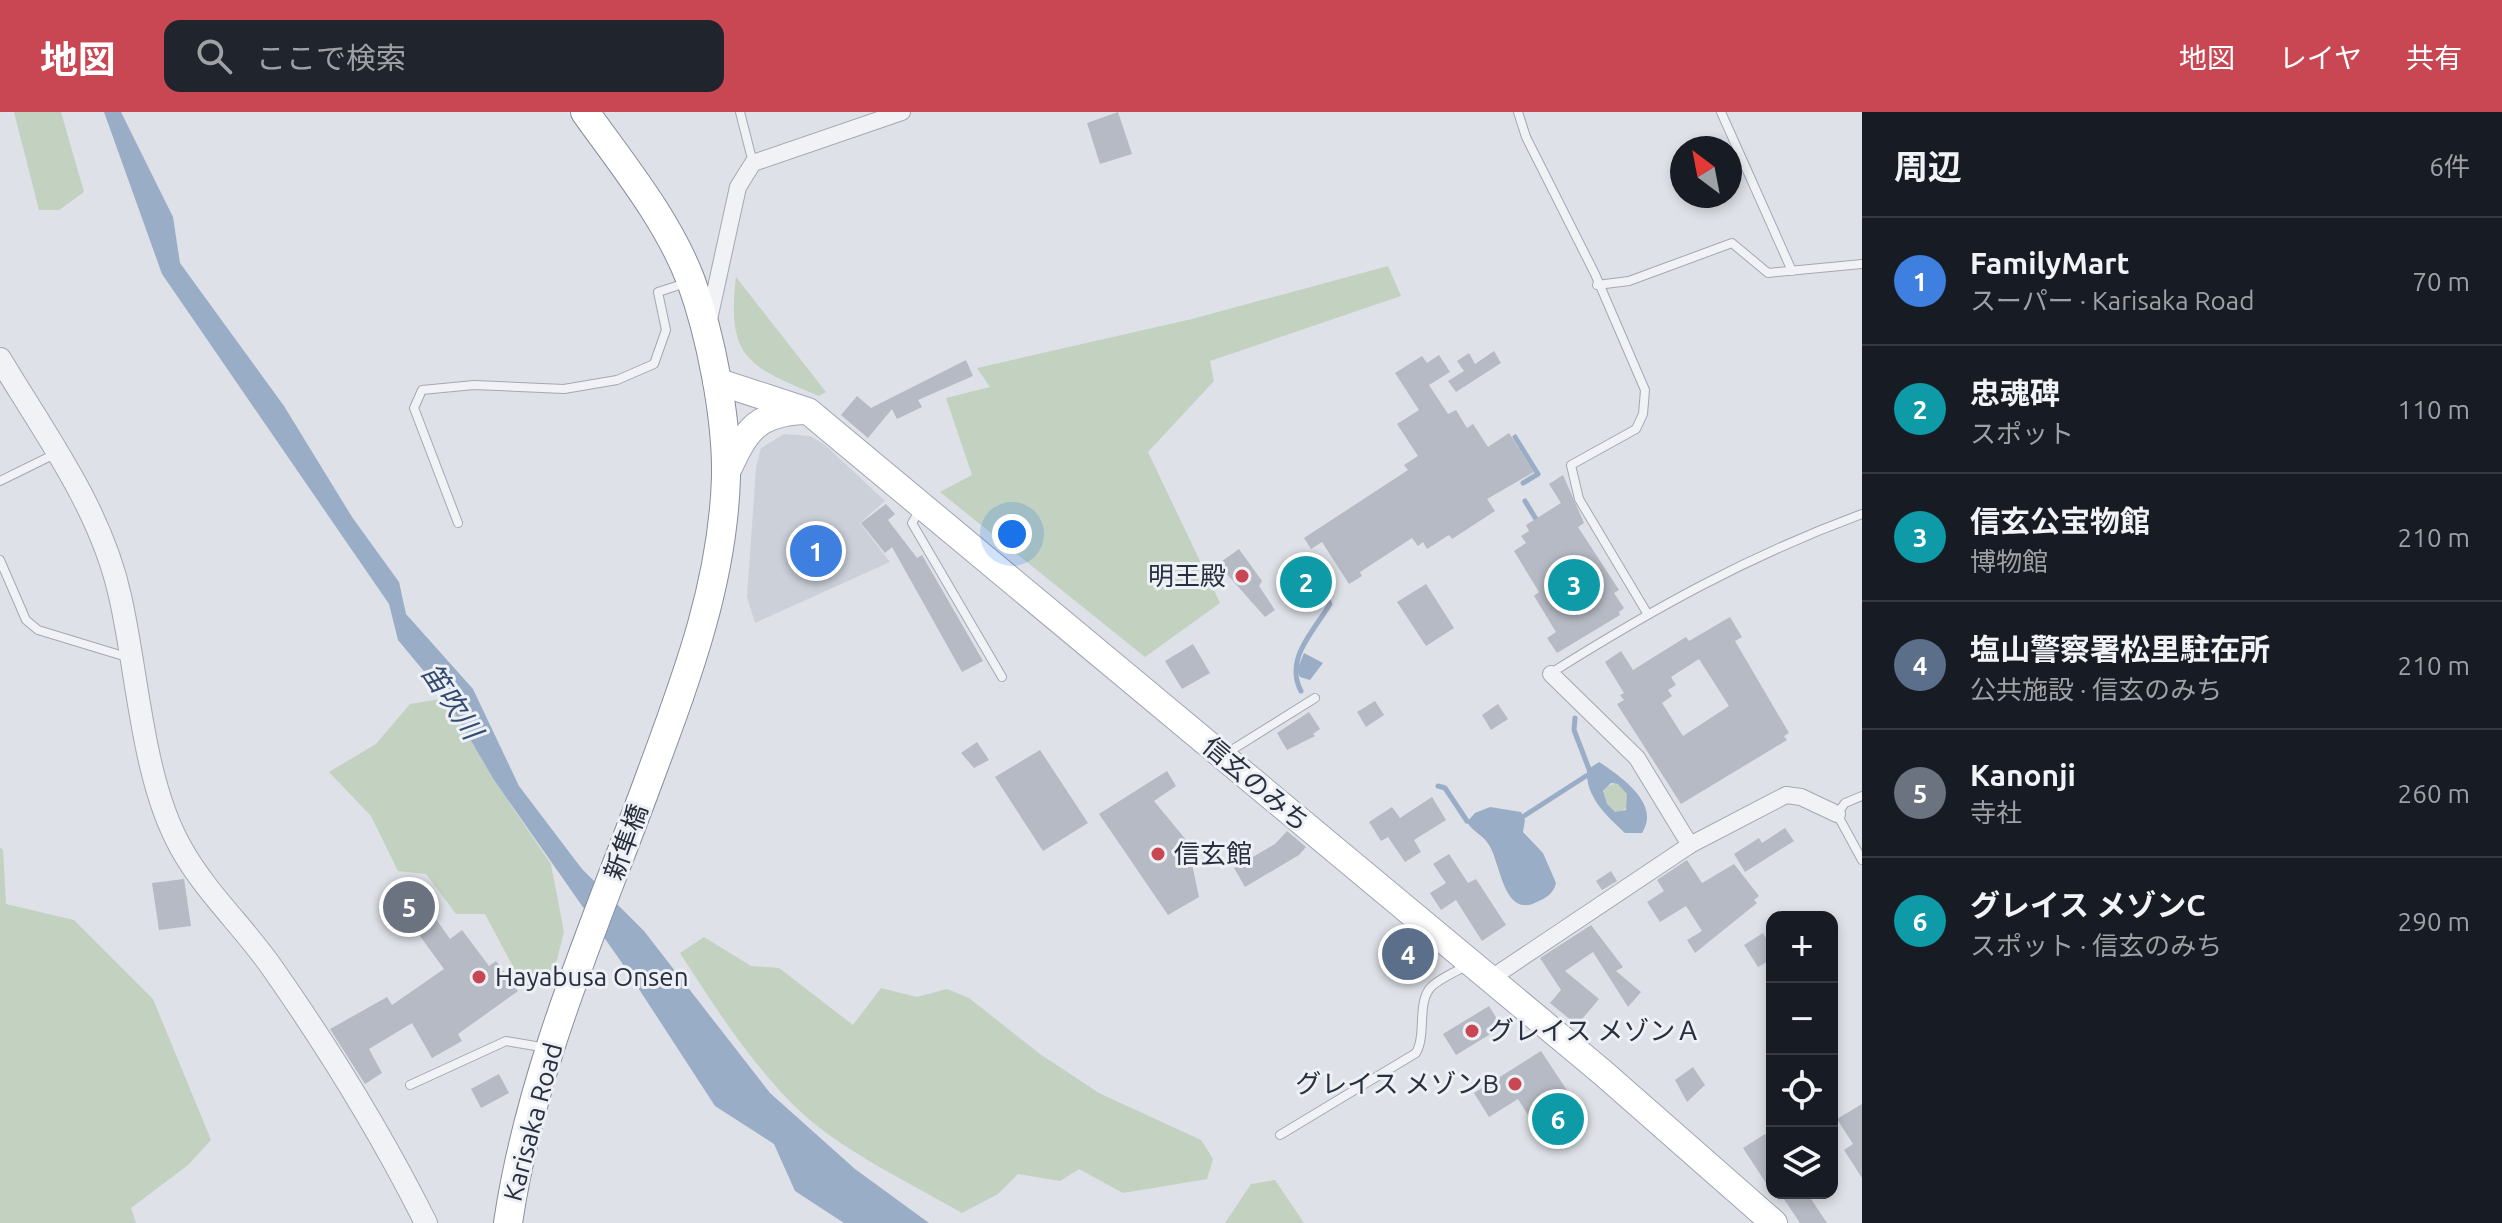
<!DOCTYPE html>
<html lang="ja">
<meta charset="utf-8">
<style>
:root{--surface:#171b24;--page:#20242c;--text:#f1f3f6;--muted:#9ea1a6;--line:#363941;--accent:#c94653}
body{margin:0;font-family:Ubuntu,"Noto Sans JP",sans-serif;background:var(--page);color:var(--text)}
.controls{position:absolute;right:24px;bottom:24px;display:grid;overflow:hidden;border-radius:16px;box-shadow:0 4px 12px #0003}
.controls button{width:72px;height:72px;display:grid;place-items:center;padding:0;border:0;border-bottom:2px solid var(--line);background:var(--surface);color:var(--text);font:40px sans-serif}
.compass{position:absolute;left:1670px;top:24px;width:72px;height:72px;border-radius:50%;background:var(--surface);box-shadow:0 4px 12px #0003;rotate:328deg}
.you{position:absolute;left:1012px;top:422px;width:28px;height:28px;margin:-20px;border:6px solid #fff;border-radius:50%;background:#1a73e8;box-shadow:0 0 0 12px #1a73e833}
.badge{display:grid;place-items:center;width:52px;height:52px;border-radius:50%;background:var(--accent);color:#fff;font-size:26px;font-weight:700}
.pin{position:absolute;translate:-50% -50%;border:4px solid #fff;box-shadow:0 2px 8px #0006}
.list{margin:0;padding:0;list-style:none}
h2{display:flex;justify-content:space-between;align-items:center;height:104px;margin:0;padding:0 32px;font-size:34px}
h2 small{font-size:26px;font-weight:400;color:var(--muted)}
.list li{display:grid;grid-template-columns:52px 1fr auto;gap:24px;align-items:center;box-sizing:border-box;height:128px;padding:0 32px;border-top:2px solid var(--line)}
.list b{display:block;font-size:30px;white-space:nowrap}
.list p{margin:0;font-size:26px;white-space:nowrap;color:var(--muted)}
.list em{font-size:26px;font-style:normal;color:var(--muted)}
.icon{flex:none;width:44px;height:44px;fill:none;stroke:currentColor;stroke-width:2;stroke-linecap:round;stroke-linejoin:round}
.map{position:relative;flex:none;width:1862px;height:1111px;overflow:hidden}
header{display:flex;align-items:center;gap:48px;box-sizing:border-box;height:112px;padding:0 40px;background:var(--accent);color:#fff}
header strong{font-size:38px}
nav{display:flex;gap:44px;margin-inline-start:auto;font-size:28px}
.search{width:560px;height:72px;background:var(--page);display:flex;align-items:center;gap:20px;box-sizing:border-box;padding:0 28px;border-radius:16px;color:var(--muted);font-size:30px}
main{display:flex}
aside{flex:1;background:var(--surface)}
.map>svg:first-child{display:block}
.built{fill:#ccd0d9}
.green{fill:#c3d1c0}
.water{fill:#9aadc6;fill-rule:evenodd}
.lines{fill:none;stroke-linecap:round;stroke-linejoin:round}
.stream{stroke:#9aadc6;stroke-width:5}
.building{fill:#b6bac4;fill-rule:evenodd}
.service-casing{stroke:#a4a8b1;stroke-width:10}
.minor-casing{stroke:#a4a8b1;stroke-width:18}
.tertiary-casing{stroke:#a4a8b1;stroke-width:24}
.primary-casing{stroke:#9ea5b3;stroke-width:28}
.trunk-casing{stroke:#868e9d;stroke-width:30}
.service{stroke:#f1f2f6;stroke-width:8}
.minor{stroke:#f1f2f6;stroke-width:16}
.tertiary{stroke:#f1f2f6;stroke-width:22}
.primary{stroke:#fff;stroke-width:26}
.trunk{stroke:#fff;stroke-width:28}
.poi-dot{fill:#c94653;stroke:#edf0f5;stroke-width:3}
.labels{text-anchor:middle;stroke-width:6;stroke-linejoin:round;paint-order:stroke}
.poi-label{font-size:26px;fill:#282f3e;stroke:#edf0f5;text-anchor:start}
.street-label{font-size:26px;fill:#282f3e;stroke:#edf0f5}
.water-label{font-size:28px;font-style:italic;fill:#334b70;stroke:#edf0f5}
</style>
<header>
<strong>地図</strong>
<div class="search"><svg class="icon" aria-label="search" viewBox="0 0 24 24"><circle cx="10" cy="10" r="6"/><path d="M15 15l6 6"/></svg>ここで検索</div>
<nav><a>地図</a><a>レイヤ</a><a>共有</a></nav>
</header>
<main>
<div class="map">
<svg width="1862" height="1111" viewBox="0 0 1862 1111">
<rect width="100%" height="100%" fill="#dee1e7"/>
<path class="built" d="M784,322L810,324L824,332L885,389L860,411L890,450L755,511L747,485L756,356L761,336Z"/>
<g class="green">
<path d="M14,0H61L84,80L59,98H39Z"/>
<path d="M1388,154L1401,184L1210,249L1214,269L1148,340L1220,491L1145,545L940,380L972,363L946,286L990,275L977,256L1192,207Z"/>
<path d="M736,165L826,280L819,284C750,255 726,248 736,165Z"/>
<path d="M446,586L494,668L551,752L564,820L551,871L525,877L485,802H456L426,762L398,759L371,704L329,660L376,632L410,592Z"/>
<circle cx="1616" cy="686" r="14"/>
<path d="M0,735L3,738L6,792L74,808L153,887L211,1028L188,1053L131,1096L136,1111H0Z"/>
<path d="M704,825L751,854L779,856L853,913L881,876L917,885L947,877L969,886L1040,942L1099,981L1201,1028L1213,1047L1207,1067L1123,1081L1079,1057L1060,1069L1018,1062L998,1082L962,1101C915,1074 840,1037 802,1001C752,954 717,898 680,841Z"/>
<path d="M1275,1068L1304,1111H1225L1251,1072Z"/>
</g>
<g class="water">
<path d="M104,0H121L173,105L180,151L284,294L352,405L399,470L406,502L473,577L519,674L582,757L644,819L770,981L855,1057L929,1111H844L795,1079L774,1032L715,994L622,851L494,668L446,586L398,528L389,492L162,162Z"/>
<path d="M1304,541L1323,551L1310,568L1300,565L1297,558Z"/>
<path d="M1599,650C1619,663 1662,692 1642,721H1625C1608,705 1585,685 1587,658ZM1611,671L1618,672L1627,682L1626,698L1615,700L1607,692L1603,679Z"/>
<path d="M1490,695L1521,700L1525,708L1523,720L1543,741L1556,771C1554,780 1548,785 1539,789C1503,809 1501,751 1489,733C1483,723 1473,720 1467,710L1475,701Z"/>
</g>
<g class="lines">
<g class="stream">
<path d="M1515,325L1538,362L1523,371"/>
<path d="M1525,389L1539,412"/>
<path d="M1301,579C1284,547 1314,519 1330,492L1305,445"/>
<path d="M1575,606L1574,618L1589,657"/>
<path d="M1438,674L1445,676L1467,709"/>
<path d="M1524,704L1586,664"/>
</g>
</g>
<g class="building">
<path d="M1118,0L1132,42L1100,52L1087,11Z"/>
<path d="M1494,239L1501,251L1456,280L1448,269L1464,259L1457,249L1469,241L1475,252Z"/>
<path d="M1439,243L1450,260L1429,273L1448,302L1456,298L1467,316L1473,312L1488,335L1509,321L1534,360L1487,387L1495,399L1452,427L1449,423L1427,437L1423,430L1418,434L1412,426L1360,460L1362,464L1349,472L1322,430L1311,437L1304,426L1408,358L1404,353L1418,344L1397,312L1419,298L1395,261L1422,244L1427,251Z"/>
<path d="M966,248L973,264L918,288L922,295L897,307L892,297L868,326L841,303L857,284L871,296Z"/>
<path d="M1563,363L1584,411L1578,415L1619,478L1614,481L1624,496L1619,500L1620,503L1557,541L1547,526L1556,520L1534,484L1539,480L1514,439L1526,431L1521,424L1529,419L1526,413L1561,391L1549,372Z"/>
<path d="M886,392L895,402L888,408L917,446L922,443L983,549L962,560L892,435L885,441L861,411Z"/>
<path d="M1239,437L1262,469L1259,474L1275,498L1265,505L1218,452Z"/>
<path d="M1426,472L1454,516L1426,534L1397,490Z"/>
<path d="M1730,505L1742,525L1735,529L1789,621L1784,624L1787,628L1681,692L1617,592L1624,588L1620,583L1624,581L1605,550L1621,539L1633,558L1686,525L1689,529ZM1699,547L1729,594L1683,624L1662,591L1672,584L1668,578L1676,573L1671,565Z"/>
<path d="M1193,532L1210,561L1182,577L1165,549Z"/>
<path d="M1375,589L1384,603L1366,615L1357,600Z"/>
<path d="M1498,592L1508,607L1491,618L1482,603Z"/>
<path d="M1309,600L1320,617L1313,622L1315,624L1287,638L1277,621Z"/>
<path d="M977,630L989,648L974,656L961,641Z"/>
<path d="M1040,638L1088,711L1043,739L995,665Z"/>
<path d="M1167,659L1176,674L1154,689L1187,729L1199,785L1168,803L1099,702Z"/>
<path d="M1432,685L1446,708L1414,728L1421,740L1405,750L1388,725L1381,729L1369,710L1392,695L1400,706Z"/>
<path d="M1785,716L1794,729L1745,760L1734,742L1759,726L1762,731Z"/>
<path d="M1287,719L1306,735L1299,743L1245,775L1234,756L1275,732Z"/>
<path d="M1449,742L1468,771L1476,767L1506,813L1482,829L1456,788L1441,798L1430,781L1446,771L1433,752Z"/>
<path d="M1687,748L1702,771L1734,752L1759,784L1754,788L1757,791L1695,841L1687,828L1702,819L1686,794L1660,810L1647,790L1664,779L1657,768Z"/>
<path d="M1611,759L1617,769L1602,778L1596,769Z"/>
<path d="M407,766L450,827L462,818L489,854L496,849L518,879L458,922L462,929L432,946L412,911L369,937L382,961L365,972L330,917L387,885L392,893L444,857L417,820L411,825L382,784Z"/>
<path d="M184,767L191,814L159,818L152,771Z"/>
<path d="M1591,813L1623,855L1616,859L1641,880L1628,895L1593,840L1565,859L1599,887L1577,913L1550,891L1561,878L1540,846Z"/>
<path d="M1763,821L1772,836V847L1758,855L1744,833Z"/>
<path d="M1407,826L1422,849L1396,866L1380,844Z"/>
<path d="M1489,894L1502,915L1456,943L1443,922Z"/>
<path d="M1541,939L1586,1007L1546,1032L1518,987L1489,1005L1474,981Z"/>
<path d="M1693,955L1705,973L1687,990L1675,968Z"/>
<path d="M499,962L509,981L481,996L471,977Z"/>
<path d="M1862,992V1066L1844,1038L1853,1032L1837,1007Z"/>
<path d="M1765,1022L1772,1032V1080L1743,1036Z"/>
<path d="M1780,1081H1807L1827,1111H1800Z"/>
</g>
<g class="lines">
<g class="service-casing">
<g id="service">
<path d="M740,0L753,51"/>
<path d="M1518,0L1526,25L1595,162L1645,278L1643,302L1636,317L1571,353L1579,387L1647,501"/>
<path d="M1721,0L1792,159"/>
<path d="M1597,173L1629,169L1732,131L1768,161L1862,152"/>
<path d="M0,369L57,341"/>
<path d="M921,396L912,411L1002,565"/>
<path d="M458,411L414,296L422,278L474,273L564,277L617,268L654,252L666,218L658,180L686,171"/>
<path d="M0,448L26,508L38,518L130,546"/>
<path d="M1551,561C1653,497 1748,444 1862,402"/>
<path d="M1227,641L1315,586"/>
<path d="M1862,684L1845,691L1837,702L1862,748"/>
<path d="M410,973L506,929L547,936"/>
<path d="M1280,1023L1416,941C1427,922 1416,889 1432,874C1441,866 1455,860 1466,854"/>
</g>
</g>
<g class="minor-casing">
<g id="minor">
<path d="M708,212L738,75L753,51L902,0"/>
<path d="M1551,562L1637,646L1690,733"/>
<path d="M1490,867L1690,733L1786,683L1801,685L1837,702"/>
</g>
</g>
<g class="tertiary-casing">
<path id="tertiary" d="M0,247C45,322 101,397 120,484C138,562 142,667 181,736C206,781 244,815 273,857C329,937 382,1023 426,1111"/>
</g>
<g class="primary-casing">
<g id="primary">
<path d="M716,269L808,299L1602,960L1774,1111"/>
<path d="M726,362C745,321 754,301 804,299"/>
</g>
</g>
<g class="trunk-casing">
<path id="trunk" d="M508,1111C531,955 597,809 651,662C687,565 723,470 726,365C727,306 711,224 691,169C668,108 622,52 585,0"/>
</g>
<use href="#service" class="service"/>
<use href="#minor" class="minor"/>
<use href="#tertiary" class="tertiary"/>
<use href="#primary" class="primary"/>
<use href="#trunk" class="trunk"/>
</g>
<g class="poi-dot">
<circle cx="1242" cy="464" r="8"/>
<circle cx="1158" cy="742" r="8"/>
<circle cx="479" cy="865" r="8"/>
<circle cx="1472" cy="919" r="8"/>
<circle cx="1515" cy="972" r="8"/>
</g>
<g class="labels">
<g class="poi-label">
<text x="1226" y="473" text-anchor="end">明王殿</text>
<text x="1174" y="751">信玄館</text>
<text x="495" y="874">Hayabusa Onsen</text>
<text x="1488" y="928">グレイス メゾンＡ</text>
<text x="1499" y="981" text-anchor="end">グレイス メゾンB</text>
</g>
<g class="street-label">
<text transform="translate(1256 672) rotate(40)" y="9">信玄のみち</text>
<text transform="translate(626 730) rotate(-70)" y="9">新隼橋</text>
<text transform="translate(533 1010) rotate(-75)" y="9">Karisaka Road</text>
</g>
<g class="water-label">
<text transform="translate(452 589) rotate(56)" y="10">笛吹川</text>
</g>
</g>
</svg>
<div class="controls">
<button>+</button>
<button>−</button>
<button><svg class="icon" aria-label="locate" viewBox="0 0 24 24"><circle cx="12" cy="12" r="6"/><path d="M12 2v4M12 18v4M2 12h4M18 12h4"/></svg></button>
<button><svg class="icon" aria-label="layers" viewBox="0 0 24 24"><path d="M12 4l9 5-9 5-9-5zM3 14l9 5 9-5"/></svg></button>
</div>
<svg class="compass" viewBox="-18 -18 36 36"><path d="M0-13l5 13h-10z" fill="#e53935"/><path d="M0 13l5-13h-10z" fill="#9ea1a6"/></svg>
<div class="you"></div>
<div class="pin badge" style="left:816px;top:439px;background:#3f7fe0">1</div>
<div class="pin badge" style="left:1306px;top:470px;background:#0f9aa8">2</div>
<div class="pin badge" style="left:1574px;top:473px;background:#0f9aa8">3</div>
<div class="pin badge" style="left:1408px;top:842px;background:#5c6f8a">4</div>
<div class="pin badge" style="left:409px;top:795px;background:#6b7280">5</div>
<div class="pin badge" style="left:1558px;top:1007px;background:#0f9aa8">6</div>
</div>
<aside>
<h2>周辺<small>6件</small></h2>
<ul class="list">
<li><span class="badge" style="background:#3f7fe0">1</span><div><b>FamilyMart</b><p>スーパー · Karisaka Road</p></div><em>70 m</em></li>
<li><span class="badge" style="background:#0f9aa8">2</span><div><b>忠魂碑</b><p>スポット</p></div><em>110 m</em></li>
<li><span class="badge" style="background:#0f9aa8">3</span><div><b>信玄公宝物館</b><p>博物館</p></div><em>210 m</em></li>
<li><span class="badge" style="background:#5c6f8a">4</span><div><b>塩山警察署松里駐在所</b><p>公共施設 · 信玄のみち</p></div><em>210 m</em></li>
<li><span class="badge" style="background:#6b7280">5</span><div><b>Kanonji</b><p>寺社</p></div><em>260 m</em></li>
<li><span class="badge" style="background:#0f9aa8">6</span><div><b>グレイス メゾンC</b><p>スポット · 信玄のみち</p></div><em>290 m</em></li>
</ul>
</aside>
</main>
